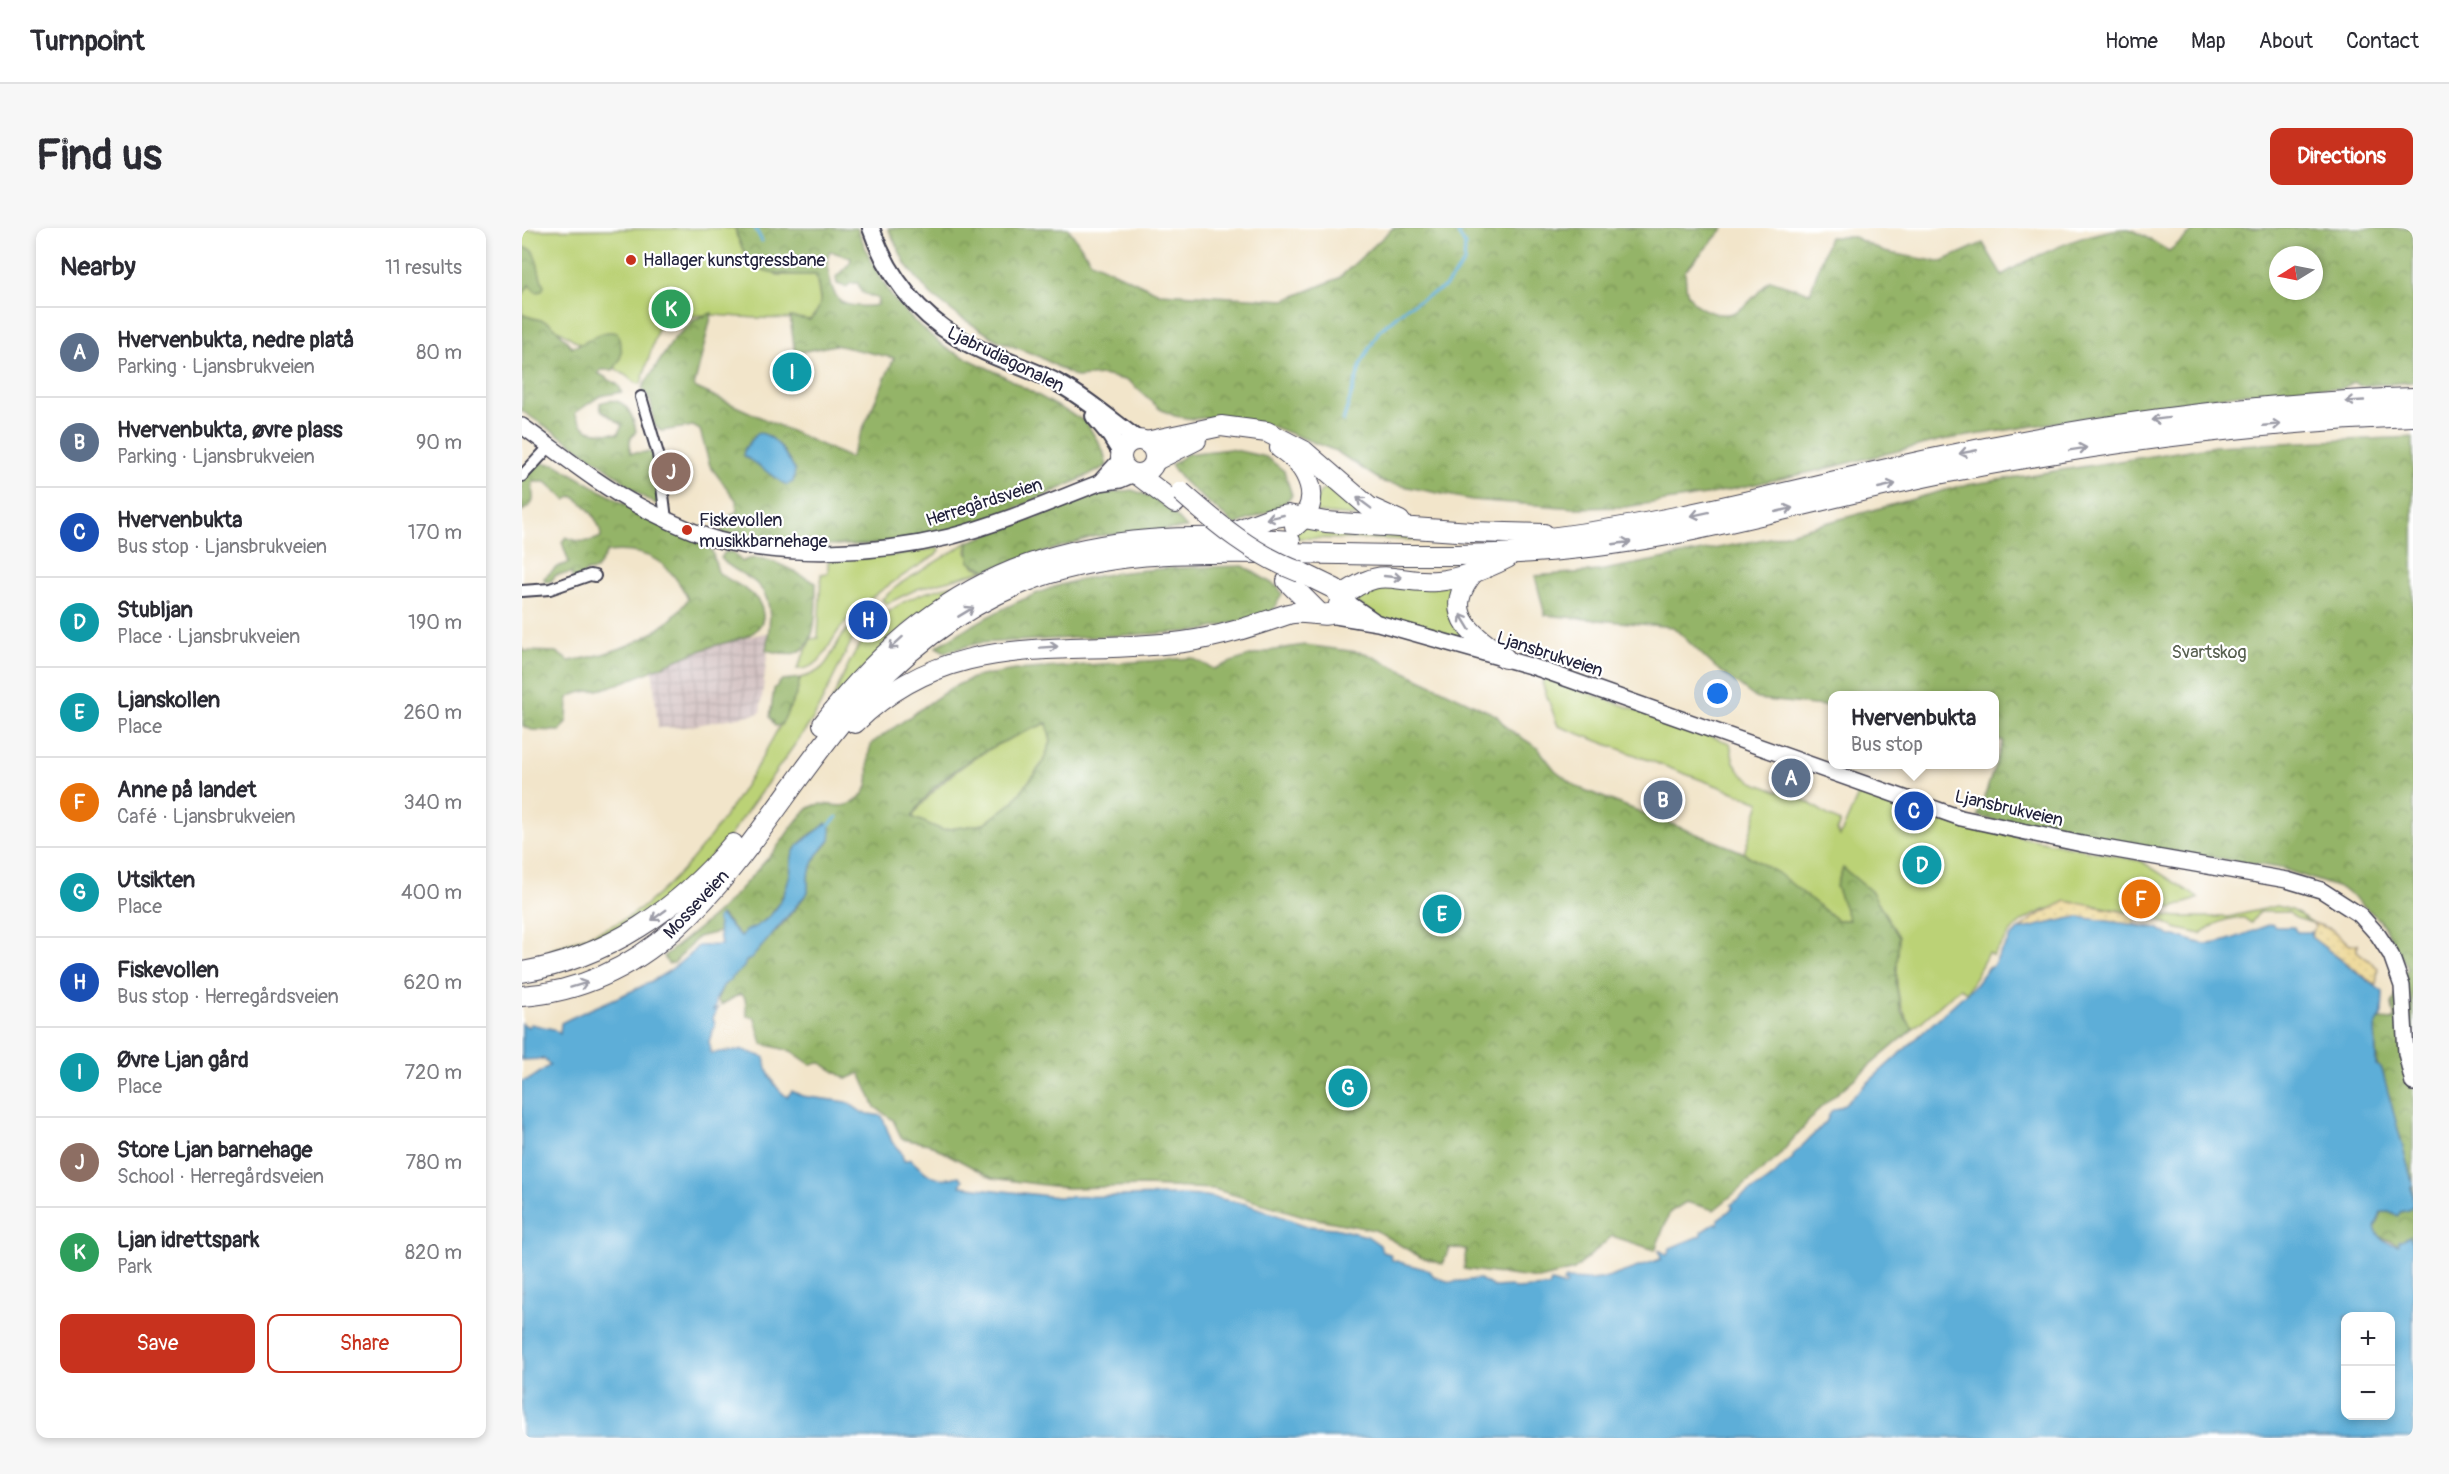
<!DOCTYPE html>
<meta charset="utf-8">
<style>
:root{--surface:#fff;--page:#f7f7f7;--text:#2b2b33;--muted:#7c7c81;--line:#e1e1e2;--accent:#c8321e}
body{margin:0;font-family:Pangolin,sans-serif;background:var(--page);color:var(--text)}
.controls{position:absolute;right:18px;bottom:18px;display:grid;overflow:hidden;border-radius:12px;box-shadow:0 3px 9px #0003}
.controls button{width:54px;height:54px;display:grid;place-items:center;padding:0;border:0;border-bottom:2px solid var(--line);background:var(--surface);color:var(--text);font:30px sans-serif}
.compass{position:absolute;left:1747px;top:18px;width:54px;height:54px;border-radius:50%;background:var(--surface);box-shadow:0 3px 9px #0003;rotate:260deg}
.you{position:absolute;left:1196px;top:466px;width:21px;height:21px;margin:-15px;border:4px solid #fff;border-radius:50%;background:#1a73e8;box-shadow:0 0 0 9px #1a73e833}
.badge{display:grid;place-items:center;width:39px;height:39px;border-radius:50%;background:var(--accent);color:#fff;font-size:20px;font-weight:700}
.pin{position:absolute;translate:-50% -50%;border:3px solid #fff;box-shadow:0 2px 6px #0006}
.popup{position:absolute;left:1306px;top:463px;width:171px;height:78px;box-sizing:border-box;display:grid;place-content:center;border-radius:12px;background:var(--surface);filter:drop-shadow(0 2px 4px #0005);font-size:20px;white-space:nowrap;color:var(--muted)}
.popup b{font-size:22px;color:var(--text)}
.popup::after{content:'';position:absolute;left:50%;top:100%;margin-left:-12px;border:12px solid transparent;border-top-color:var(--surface)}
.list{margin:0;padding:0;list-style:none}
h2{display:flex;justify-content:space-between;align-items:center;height:78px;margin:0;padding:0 24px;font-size:26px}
h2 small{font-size:20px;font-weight:400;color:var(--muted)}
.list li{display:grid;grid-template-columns:39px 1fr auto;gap:18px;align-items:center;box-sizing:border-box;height:90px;padding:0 24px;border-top:2px solid var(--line)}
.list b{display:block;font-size:22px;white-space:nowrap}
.list p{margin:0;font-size:20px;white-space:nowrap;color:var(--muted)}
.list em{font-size:20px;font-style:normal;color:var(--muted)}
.actions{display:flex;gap:12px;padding:18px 24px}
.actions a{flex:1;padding:14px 0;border:2px solid var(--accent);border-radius:12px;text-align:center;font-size:21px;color:var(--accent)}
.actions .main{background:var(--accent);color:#fff}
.map{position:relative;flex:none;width:1891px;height:1210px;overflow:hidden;border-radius:12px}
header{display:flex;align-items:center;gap:36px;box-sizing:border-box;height:84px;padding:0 30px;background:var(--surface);border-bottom:2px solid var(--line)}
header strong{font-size:28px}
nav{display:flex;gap:33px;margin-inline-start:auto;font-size:21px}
.intro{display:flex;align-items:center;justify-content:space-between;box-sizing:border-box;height:144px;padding:0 36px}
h1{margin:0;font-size:42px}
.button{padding:15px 27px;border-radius:12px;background:var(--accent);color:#fff;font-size:21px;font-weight:700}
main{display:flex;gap:36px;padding:0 36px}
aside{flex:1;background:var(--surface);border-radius:12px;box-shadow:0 3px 9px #0003}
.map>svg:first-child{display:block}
.industrial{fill:url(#industrial-grid)}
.green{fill:#bbd276;stroke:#6e7a58;stroke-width:1.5}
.forest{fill:url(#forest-crowns);stroke:#5b6b51;stroke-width:1.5;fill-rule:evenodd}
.sand{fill:url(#sand-dots);stroke:#887e6c;stroke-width:1.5}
.water{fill:#5daed8;stroke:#40688a;stroke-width:1.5;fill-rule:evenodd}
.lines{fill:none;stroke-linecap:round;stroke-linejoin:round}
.stream{stroke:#5daed8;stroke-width:3}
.street-casing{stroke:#413f50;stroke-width:14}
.secondary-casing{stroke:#413f50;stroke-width:18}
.primary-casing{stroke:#413f50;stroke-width:20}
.highway-casing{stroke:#413f50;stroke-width:22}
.street{stroke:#fff;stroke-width:10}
.secondary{stroke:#fff;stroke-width:15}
.primary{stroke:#fff;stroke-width:16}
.highway{stroke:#fff;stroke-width:20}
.highway-bridge-casing{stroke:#413f50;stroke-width:22;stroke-linecap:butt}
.highway-bridge{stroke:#fff;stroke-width:20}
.oneway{stroke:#9c9ca7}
.poi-dot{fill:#c8321e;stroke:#fff;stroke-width:2}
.labels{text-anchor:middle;stroke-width:4.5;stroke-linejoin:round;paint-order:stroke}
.poi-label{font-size:18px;fill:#22223b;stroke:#fff;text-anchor:start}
.street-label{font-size:18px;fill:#22223b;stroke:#fff}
.park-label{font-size:18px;fill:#586050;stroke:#fff}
</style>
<header>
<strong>Turnpoint</strong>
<nav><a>Home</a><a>Map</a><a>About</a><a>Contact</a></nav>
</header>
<div class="intro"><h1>Find us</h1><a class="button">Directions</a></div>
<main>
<aside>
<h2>Nearby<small>11 results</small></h2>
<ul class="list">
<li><span class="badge" style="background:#5c6f8a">A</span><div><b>Hvervenbukta, nedre platå</b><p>Parking · Ljansbrukveien</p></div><em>80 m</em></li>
<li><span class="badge" style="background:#5c6f8a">B</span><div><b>Hvervenbukta, øvre plass</b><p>Parking · Ljansbrukveien</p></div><em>90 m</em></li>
<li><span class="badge" style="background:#1a4fb4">C</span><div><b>Hvervenbukta</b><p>Bus stop · Ljansbrukveien</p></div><em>170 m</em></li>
<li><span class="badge" style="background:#0f9aa8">D</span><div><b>Stubljan</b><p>Place · Ljansbrukveien</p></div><em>190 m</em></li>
<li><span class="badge" style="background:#0f9aa8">E</span><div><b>Ljanskollen</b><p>Place</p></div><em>260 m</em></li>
<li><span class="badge" style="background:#e8710a">F</span><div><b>Anne på landet</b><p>Café · Ljansbrukveien</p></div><em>340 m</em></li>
<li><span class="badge" style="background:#0f9aa8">G</span><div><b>Utsikten</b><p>Place</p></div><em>400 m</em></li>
<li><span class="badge" style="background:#1a4fb4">H</span><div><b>Fiskevollen</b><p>Bus stop · Herregårdsveien</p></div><em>620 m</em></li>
<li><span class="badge" style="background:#0f9aa8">I</span><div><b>Øvre Ljan gård</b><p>Place</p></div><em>720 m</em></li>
<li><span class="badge" style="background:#8d6e63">J</span><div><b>Store Ljan barnehage</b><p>School · Herregårdsveien</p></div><em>780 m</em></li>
<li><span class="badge" style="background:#2e9e5b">K</span><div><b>Ljan idrettspark</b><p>Park</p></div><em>820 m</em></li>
</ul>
<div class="actions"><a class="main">Save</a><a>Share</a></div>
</aside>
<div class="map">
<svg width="1891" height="1210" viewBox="0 0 1891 1210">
<defs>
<pattern id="industrial-grid" width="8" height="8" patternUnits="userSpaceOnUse" patternTransform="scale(1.5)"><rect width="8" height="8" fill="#d1bfbf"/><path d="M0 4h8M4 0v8" fill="none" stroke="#b3a4a5"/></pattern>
<pattern id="forest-crowns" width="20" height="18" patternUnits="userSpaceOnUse" patternTransform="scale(1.5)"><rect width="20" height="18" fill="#94b467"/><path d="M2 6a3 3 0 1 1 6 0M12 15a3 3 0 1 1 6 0" fill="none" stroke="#789256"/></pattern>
<pattern id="sand-dots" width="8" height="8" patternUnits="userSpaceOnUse" patternTransform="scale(1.5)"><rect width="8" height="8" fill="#eeda9e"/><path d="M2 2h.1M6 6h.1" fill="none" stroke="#ccbb89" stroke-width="1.8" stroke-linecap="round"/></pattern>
</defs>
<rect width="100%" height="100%" fill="#fff"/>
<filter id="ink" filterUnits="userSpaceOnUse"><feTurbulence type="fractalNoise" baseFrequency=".0167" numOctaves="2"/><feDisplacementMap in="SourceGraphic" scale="12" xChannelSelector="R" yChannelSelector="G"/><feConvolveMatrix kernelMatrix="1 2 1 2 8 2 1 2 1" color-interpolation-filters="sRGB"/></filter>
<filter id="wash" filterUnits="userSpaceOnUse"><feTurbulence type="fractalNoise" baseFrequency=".008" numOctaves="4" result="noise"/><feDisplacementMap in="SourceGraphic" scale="24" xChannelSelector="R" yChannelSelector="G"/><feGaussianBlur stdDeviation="1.35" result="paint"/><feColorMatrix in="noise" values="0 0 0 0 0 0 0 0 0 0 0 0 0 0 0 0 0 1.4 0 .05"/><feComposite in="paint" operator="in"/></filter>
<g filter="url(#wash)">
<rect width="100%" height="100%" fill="#f2e5ca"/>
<path class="industrial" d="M248,404L238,485L164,499L136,500L130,435L171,421Z"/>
<g class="green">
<path d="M0,0L3,2L213,0L215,9L255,47H294L299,78L288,92C270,90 254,91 237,90C192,89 180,79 136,100L119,156H116L40,104L0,91Z"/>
<path d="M812,254L860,291L790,284L797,265Z"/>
<path d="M785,294L920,312L768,310Z"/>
<path d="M446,314L444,323L453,339L464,342L395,361L364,376L360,371L379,355Z"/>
<path d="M416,320L418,321L414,327C381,348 341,370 317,402C304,419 301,441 275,441L289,411L296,410L299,346L306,345V333L373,327Z"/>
<path d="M444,355L387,394L310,473C341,400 360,369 444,355Z"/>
<path d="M929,355L956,416L863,393L828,371L840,358Z"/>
<path d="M338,390L342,394L329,414L291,491L204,613L144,674L79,714L28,730L25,723C57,711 94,700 121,679C176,636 219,569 252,508C263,489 273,472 278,450C305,444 306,431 318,411C323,402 331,396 338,390Z"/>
<path d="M1024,450L1208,515C1210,522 1210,532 1214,538C1227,561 1264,562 1285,574C1296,580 1306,588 1318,594L1315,602L1318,608L1337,565L1342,564L1393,585L1425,594L1619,633L1677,670L1650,680L1628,673L1614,686C1571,676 1536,668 1498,695C1488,703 1479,718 1471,728L1466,725L1445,764L1438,760L1391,801C1370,770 1374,745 1377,709L1314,658L1328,692H1315L1256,646L1222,625L1238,574L1036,498L1020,455Z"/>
<path d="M525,495L529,514L520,536L491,574L462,596L420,602L390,589C425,541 470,516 525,495Z"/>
<path d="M1755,678L1770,682L1791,695L1774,690L1766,684H1737L1729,695L1722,690C1702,689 1693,696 1679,706L1653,700L1624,685L1657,689H1706Z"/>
</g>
<g class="forest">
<path d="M213,0H335L349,33L370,69L391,92L425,121L476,145L564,194L581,222L585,238C526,267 464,297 399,311C337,323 265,315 203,308L199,302L200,293L215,283L214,272L188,238L178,202L171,198L139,203L132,196L129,175L120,160L152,111L173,91L190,85L172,159L328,230L372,130L313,117L273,125L268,89L288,92C303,78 298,66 294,47C251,47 225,49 213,0ZM308,23L329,30L328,35L314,49L315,56L324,59L329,55H336L339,64L356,71L355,77C347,79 325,79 318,73C308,64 303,33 308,23ZM236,205C254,206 265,228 273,242L223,220Z"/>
<path d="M366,0H546L569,33L637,65L763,72L817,50L871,0H1202L1163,43C1164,50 1163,61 1166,66C1175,83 1201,92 1217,82C1228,75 1239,61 1248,52L1288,65L1307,9H1332L1362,24L1418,34L1461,15L1480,47C1510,29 1570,0 1607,1C1621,6 1634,16 1647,23L1675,0H1891V154L1838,158L1832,154L1819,161L1788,159L1776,164L1765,161L1750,165L1717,166L1420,212L1298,242L1184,267L1103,279L1053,280L950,272L861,254L814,223L749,198L695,189L671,191L653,188L638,181L607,153L581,147L554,149L516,128L475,112L438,89L409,67L384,37ZM1756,27H1792V63H1756Z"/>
<path d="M0,19L10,22C17,33 16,46 22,58L20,63L14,64L7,57L0,68Z"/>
<path d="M0,86C9,91 20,91 27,95C38,102 42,111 50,119C66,116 77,100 95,105C101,121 102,129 91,142H79L76,145L96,157L100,164L78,168L53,185C64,210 74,202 96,206L100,197L79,182L78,175C101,166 110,183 114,203L108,212V225L131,224L138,277C116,270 107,256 89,243C60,222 30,203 0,183Z"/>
<path d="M1891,209V969L1889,959L1891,957L1860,842L1855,837L1853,800L1857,791L1873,792L1870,777L1886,740L1858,692L1823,662L1758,640L1505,601L1456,588L1481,513L1473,510V468H1311V479L1235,471L1193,439L1151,399L1023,387L1013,348L1077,343L1253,309L1438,258L1693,218Z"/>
<path d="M708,221L744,229L762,243L770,267L759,279L713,297L661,253L649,237L665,226Z"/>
<path d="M18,235L33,236L97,273L180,313L190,323L196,344C211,357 238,362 241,386C242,395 235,403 227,407C213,414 197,415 183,421C148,433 116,451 80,461C68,464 57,462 46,470L45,493L38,503L10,502L1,498L0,420L2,423L34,424L47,433C90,427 142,409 166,371C148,334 126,320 85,324L74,342L65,343L51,357L50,345L34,347L29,353L23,354L22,350L35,339L47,335L40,314L44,309C57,315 66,315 79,309C79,294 64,275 50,268L44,272L24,254H11C8,268 18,274 0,283V251Z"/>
<path d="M610,262C636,270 648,280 665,300L574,308L464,342L447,334L446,314L578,266Z"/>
<path d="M203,324H211L220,334C240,321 275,346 294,355C293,374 298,418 273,425C264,427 253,424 244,422C247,402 253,375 237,358C226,346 209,343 199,330Z"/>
<path d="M721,338L756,359L760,366L750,384L679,403L457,415L423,424L414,419C453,395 498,369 542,356C599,339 663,340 721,338Z"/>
<path d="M783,417L843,425L974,487L986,501L1016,520L1033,542L1055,559L1218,623L1256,645L1315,692H1327L1314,658L1321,640L1350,664L1377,709L1374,755L1379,783L1391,801L1299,879L1253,932L1192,982L1164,974L1148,984L1133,1022L1090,1008L1052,1042L1017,1051L942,1041L944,1021L927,1020L921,1036L898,1029L853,1002L785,989L692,961L623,958L545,960L470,950L407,916L380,911L371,892L353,879L338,845L325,851L299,835L288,836L269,823L240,816L233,790L225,788L223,770L218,766L199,777L195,772L201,758L261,696L286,664V648L294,629L307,614L309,601L302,598C291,605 276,612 271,626C268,632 270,641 268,649C259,681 246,692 219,709L201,688L196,696L197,704L176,709L152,735L146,736L142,728C162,712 184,696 202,678C218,662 233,644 248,628C259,616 277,585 289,579C306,570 320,588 340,567C353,553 341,533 350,515L429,460L453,449L493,442L670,430L692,441C721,428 750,421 783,417ZM525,495L529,514L520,536L491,574L462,596L420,602L390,589C418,541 475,514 525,495Z"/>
<path d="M278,450L275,465L259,497L253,498L248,489L252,461L260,452Z"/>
<path d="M1891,976V1019L1888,1008L1877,1017L1857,1008L1853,1000L1860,984C1872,984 1882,988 1891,976Z"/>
</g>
<g class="sand">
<path d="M1544,673L1614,686L1613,697L1556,689L1497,702L1514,688Z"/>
<path d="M1791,695L1809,701L1828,717L1835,716V723L1856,740L1854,757L1789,709L1793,699Z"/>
</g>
<g class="water">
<path d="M236,205C254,206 264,228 273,242L271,254L265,257L261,255L221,227L223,220Z"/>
<path d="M304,595L309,602L308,612L294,629L286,648V664L229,731L224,733L222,739L201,758L193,773L194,777L191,782L196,780L191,790L193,796L187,814L189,825L221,822L242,829C245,843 250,858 265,869L270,863L280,868L325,874L341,885L360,888L370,914L379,924L382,933L388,931C406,948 413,955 437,948L441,952L438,958L536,969L654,967L684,968L724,976L785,998L813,1000L845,1008L858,1017L860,1024L868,1026L870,1032L906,1042L913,1049L928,1054L958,1051L972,1059L989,1058L993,1061L1027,1059L1029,1054L1043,1058L1045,1056L1041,1054L1043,1051L1069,1052L1085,1050L1139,1031L1137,1022L1145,1027L1148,1020L1180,1007L1179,1004L1193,995L1196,997V991L1211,980L1209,977C1220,965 1239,960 1250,949C1256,942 1264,935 1271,930V927L1304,894L1309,883L1319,879L1453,757L1467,739H1470L1489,709L1497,702L1545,691L1556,689L1635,700L1648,708C1658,706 1673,716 1685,716C1707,715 1730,702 1750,696L1753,699H1771L1775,704H1790L1789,709L1861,764L1860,786L1853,800L1854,837L1860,842L1891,957L1889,959L1891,976L1887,982L1878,984L1876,988L1869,984H1859L1853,1000C1857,1010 1866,1017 1877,1017V1013L1888,1008L1891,1019V1210H0V853L8,851L28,837L22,831L0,832V795L6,799L9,796L31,801L38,806L39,795C86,770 139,759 176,718L199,717L195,691L198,687L219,709L223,703C250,694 262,674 268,646C270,639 268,630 272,623C280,610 294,606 304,595ZM1824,1088H1868V1188H1824Z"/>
</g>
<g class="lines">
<g class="stream">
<path d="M233,0L240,13"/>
<path d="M821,193L839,136L857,103L885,79L923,59L942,35L943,17L936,6L941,0"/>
<path d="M306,598L315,589"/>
</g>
</g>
</g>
<g filter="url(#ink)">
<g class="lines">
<g class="street-casing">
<g id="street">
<path d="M119,169L136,226L144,291"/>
<path d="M0,248L28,218"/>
<path d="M0,363L28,361L68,347L73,348"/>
</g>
</g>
<g class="secondary-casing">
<g id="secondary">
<path d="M0,198C38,225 75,256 117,278C142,291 169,304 196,312C267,330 356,326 427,309C478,296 528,274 577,255L598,252L612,246"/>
<path d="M577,255L599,231"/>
<path d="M819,370L851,392"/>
<path d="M807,387L856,395L1012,439L1439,590L1560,616L1765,652L1799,662L1838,687L1856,707L1869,727L1880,758L1884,825L1891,855"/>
</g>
</g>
<g class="primary-casing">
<g id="primary">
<path d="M349,0C367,52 401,93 451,118C478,132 507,140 534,154C564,170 589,192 616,212"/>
<path d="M572,188L588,207L600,226"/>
</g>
</g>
<g class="highway-casing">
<g id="highway">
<circle cx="616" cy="229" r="17"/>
<path d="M624,214L699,198L745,204L782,223L847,279L878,293"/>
<path d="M758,220C786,238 804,273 773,298"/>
<path d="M634,232L674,212"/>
<path d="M616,247L653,275"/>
<path d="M705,306L748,290L766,287L804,294L949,304L1022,306"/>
<path d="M1010,312C1148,297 1275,260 1410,231C1568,197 1729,175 1891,170"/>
<path d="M952,344C917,386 950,406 983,430"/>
<path d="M765,353L797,385"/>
<path d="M818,369C864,335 867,356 915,353C939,351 963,341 985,330"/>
<path d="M333,495C430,399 540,429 661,414C698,409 731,398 766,386C782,381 802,392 815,383L819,370L813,361L778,344"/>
<path d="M301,496C429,330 565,298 768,313"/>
<path d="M0,744C85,730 157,681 211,616"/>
<path d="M0,768C165,756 232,596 327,485C375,429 431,383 500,355C582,322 670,324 757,325C854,326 952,331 1048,321C1173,309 1293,271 1416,246C1573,215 1731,194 1891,188"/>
</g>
</g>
<use href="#street" class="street"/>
<use href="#secondary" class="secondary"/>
<use href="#primary" class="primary"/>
<use href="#highway" class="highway"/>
<g class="highway-bridge-casing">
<path id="highway-bridge" d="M659,264C695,296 732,327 778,344"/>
</g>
<use href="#highway-bridge" class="highway-bridge"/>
</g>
<defs><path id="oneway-shaft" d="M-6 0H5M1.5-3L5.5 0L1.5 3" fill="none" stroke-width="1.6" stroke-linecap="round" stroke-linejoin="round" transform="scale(1.5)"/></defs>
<g class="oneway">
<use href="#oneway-shaft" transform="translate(1833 173) rotate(177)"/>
<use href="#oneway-shaft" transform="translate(1638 191) rotate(173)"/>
<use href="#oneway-shaft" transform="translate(1750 197) rotate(-5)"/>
<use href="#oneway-shaft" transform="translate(1556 221) rotate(-9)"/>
<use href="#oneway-shaft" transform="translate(1446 224) rotate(169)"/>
<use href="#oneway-shaft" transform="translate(1365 258) rotate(-13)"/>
<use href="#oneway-shaft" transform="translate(842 275) rotate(-143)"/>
<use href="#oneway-shaft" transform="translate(1262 282) rotate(-13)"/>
<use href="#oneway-shaft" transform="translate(1178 286) rotate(168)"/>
<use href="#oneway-shaft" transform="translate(753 289) rotate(167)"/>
<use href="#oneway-shaft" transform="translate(1100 315) rotate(-8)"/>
<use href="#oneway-shaft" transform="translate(871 349) rotate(6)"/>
<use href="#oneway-shaft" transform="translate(444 384) rotate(-31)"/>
<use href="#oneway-shaft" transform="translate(943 394) rotate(-121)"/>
<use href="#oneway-shaft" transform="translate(374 415) rotate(138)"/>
<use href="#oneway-shaft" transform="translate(527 419) rotate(-4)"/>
<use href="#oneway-shaft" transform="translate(137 687) rotate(144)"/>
<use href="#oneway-shaft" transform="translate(57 757) rotate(-17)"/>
</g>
</g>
<g class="poi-dot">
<circle cx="109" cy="32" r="6"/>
<circle cx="165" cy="302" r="6"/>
</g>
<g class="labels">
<g class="poi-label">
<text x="121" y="38">Hallager kunstgressbane</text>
<text x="177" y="298">Fiskevollen<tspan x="177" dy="21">musikkbarnehage</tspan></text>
</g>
<g class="street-label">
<text transform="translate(484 131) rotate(26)" y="6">Ljabrudiagonalen</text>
<text transform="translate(462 274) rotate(-18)" y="6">Herregårdsveien</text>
<text transform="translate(1028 426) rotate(18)" y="6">Ljansbrukveien</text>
<text transform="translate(1487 580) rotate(13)" y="6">Ljansbrukveien</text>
<text transform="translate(174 676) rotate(-47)" y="6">Mosseveien</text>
</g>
<g class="park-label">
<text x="1687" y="430">Svartskog</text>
</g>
</g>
</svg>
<div class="controls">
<button>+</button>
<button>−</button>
</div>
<svg class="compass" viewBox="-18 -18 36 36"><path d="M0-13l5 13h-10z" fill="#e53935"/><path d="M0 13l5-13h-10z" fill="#7c7c81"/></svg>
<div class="you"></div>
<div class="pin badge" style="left:1269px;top:550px;background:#5c6f8a">A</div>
<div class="pin badge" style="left:1141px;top:572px;background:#5c6f8a">B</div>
<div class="pin badge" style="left:1392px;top:583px;background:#1a4fb4">C</div>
<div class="popup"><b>Hvervenbukta</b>Bus stop</div>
<div class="pin badge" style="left:1400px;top:637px;background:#0f9aa8">D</div>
<div class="pin badge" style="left:920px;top:686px;background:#0f9aa8">E</div>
<div class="pin badge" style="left:1619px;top:671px;background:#e8710a">F</div>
<div class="pin badge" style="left:826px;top:860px;background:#0f9aa8">G</div>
<div class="pin badge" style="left:346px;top:392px;background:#1a4fb4">H</div>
<div class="pin badge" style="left:270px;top:144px;background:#0f9aa8">I</div>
<div class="pin badge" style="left:149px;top:244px;background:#8d6e63">J</div>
<div class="pin badge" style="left:149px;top:81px;background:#2e9e5b">K</div>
</div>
</main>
